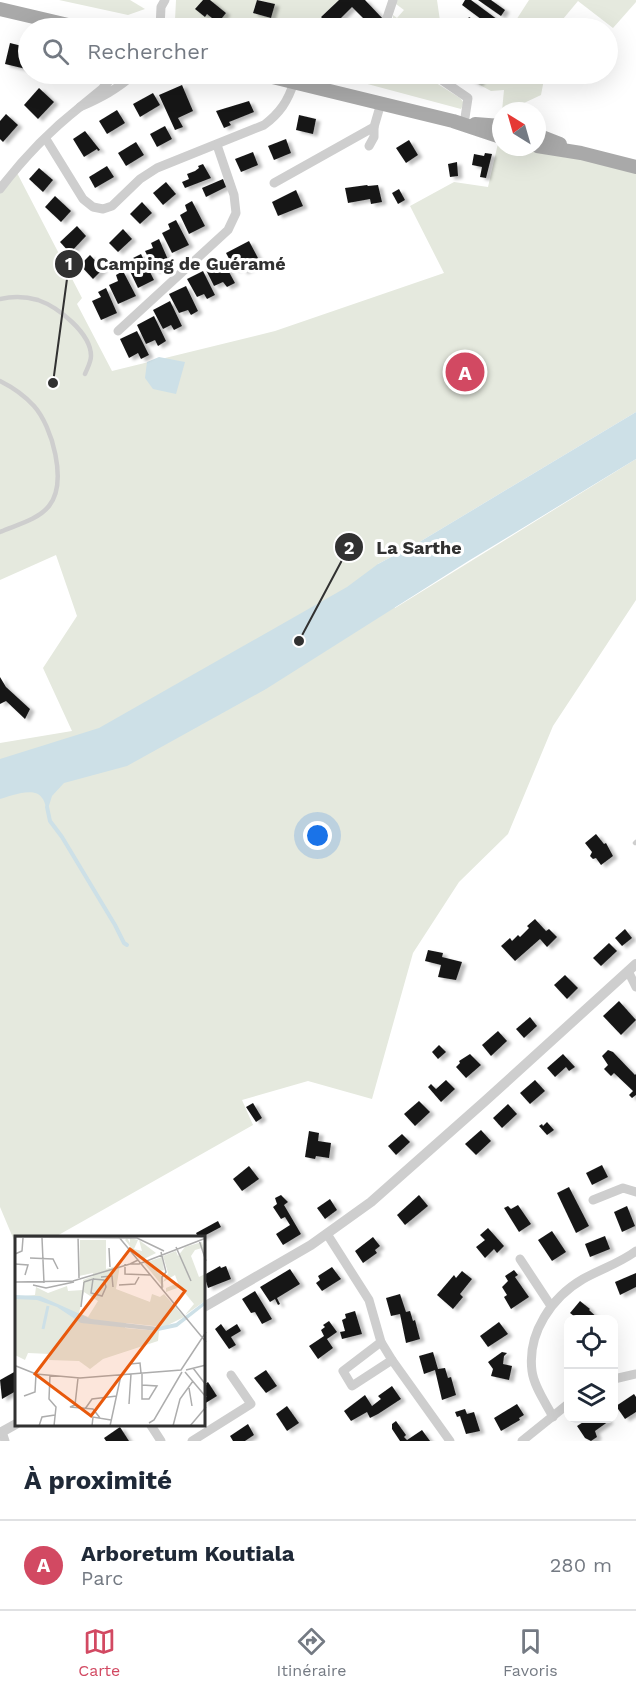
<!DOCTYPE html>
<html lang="fr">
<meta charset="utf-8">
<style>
:root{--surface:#fff;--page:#f6f6f7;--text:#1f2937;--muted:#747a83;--line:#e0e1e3;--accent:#d24962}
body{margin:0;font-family:"Work Sans",sans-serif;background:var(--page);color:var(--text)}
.controls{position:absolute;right:18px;bottom:18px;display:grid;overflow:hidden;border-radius:12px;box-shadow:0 6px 24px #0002}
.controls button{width:54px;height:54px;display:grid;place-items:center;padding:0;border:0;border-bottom:2px solid var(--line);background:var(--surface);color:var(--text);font:30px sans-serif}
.compass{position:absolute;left:492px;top:102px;width:54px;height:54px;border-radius:50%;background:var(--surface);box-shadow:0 6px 24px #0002;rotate:323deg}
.you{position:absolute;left:318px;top:836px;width:21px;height:21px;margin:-15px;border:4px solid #fff;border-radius:50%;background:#1a73e8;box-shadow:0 0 0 9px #1a73e833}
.badge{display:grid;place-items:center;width:39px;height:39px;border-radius:50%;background:var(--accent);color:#fff;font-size:20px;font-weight:700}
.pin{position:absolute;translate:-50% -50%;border:3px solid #fff;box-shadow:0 2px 6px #0006}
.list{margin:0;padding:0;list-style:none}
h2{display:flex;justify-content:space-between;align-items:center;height:78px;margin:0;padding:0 24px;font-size:26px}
h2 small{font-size:20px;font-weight:400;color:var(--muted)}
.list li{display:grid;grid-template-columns:39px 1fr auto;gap:18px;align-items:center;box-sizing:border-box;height:90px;padding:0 24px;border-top:2px solid var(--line)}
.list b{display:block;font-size:22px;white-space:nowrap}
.list p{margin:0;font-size:20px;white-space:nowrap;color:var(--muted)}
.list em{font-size:20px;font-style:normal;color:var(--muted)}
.icon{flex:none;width:33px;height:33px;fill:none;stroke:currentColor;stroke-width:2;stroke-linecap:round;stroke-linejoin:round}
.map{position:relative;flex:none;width:636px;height:1441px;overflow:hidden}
.search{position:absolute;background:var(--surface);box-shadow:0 6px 24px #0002;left:18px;right:18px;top:18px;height:66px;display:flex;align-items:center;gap:15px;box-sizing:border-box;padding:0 21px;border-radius:33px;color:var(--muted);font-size:22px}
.sheet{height:168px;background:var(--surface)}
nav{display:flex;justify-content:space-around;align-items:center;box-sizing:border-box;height:84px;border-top:2px solid var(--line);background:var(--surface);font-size:16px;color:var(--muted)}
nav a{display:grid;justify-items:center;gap:3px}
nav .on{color:var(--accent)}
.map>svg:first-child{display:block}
.green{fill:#e5e9de}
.water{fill:#cde0e7}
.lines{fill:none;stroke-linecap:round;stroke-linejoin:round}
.stream{stroke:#cde0e7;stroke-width:4}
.building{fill:#181818;filter:url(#shadow)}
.service{stroke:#cecece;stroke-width:4.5}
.minor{stroke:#cecece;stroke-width:9}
.tertiary{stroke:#cecece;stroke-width:10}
.primary{stroke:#a9a9a9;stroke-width:14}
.inset-river{fill:none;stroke:#cde0e7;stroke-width:3}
.inset-road{fill:none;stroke:#adadad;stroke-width:1.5}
.view{fill:#e8590c;fill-opacity:0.15;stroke:#e8590c;stroke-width:3}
.inset-edge{fill:none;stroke:#313131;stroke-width:3}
.leader{fill:none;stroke:#313131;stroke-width:2}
.callout-dot{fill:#313131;stroke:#fff;stroke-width:2}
.mark-label{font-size:18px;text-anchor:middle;font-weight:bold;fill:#fff}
.callout-label{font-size:18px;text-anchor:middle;font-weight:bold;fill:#313131;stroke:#fff;stroke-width:6;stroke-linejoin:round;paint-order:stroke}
</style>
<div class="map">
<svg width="636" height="1441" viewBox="0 0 636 1441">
<defs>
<filter id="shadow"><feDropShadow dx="4.5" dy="2.5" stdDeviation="1.5" flood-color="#0004"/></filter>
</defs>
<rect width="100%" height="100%" fill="#fff"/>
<g class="green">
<path d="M59,0H130L145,9L128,15Z"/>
<path d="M176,0H203L196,8L205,16L207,14L218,22L226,13L210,0H257L253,13L271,18L275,4L259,0H339L321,17L332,28H183L175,20Z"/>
<path d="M396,0H437L441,28H393V15L397,18L404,10L396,4Z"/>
<path d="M529,0H636V2L613,28L578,1L563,19L559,28H511Z"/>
<path d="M330,74H422L460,98L464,103L461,109Z"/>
<path d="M484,74H545L541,95L507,111H502L504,90L491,91L478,84Z"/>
<path d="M499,139H501V147H535L636,170V412L421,541L378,564L395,608L636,459V600L553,726L508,834L459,882L413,953L372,1099L308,1081L242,1100L253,1125L55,1237H16V1245L0,1207V743L72,731L43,668L77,616L56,555L0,580V189L15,169L82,298L77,304L112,371L275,331L444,273L410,206L454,182L488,187Z"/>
</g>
<g class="water">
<path d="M159,357L185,362L176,394L153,389L145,378L147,362Z"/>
<path d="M636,412V459L470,560L266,689L127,766L64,783L52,796L47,812C46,808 45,801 42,798C35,786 10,796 0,799V759L99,728L347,587L378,564L421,541Z"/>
</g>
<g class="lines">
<path class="stream" d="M47,807L50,821L62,837L115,925L124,943L127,945"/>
</g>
<g class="building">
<path d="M203,0H210L226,13L218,23L207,14L205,17L195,9Z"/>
<path d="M257,0L275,4L271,18L253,13Z"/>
<path d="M339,0H365L383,19L373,28L352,7L331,28L321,17Z"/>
<path d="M465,0H471L509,28H493L462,5Z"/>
<path d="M478,0H491L505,10L501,16Z"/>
<path d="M469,17L487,28H473L465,23Z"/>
<path d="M10,43L22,46L20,56L28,58L26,69L5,64Z"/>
<path d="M461,74H484L478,84Z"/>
<path d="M182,85L193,111L178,118L183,127L175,130L159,95Z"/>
<path d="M39,88L54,102L38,119L24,105Z"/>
<path d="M153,93L160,105L140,117L133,104Z"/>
<path d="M249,101L254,112L229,122L231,125L224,128L216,111Z"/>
<path d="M117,110L125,123L107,134L99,121Z"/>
<path d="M6,114L18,125L3,142L0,139V121Z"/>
<path d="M299,115L316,119L313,134L296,130Z"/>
<path d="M165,126L172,139L157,147L150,134Z"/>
<path d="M85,131L100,150L98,151L97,149L84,157L73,139Z"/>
<path d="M286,139L291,153L274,160L268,146Z"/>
<path d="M409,140L418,155L406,163L396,148Z"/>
<path d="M136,142L144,155L126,166L118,153Z"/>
<path d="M253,152L258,165L241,172L235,159Z"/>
<path d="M485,153L492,154L486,178L480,177L482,167L472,165L474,154L484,156Z"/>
<path d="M457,162L458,176L450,177L448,164Z"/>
<path d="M203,164L211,178L185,188L182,182L189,179L187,174L195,171L199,168L198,166Z"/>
<path d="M107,166L114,177L95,188L89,177Z"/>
<path d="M39,168L53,180L43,192L29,179Z"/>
<path d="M223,179L226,187L206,197L202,188Z"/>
<path d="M166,182L176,194L163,205L153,193Z"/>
<path d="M367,185L368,186L378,185L382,202L371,204L370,199L348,203L345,188Z"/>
<path d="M399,189L405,200L398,204L392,193Z"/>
<path d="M296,190L303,206L278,216L272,202Z"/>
<path d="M55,196L71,211L61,222L45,207Z"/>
<path d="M192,201L205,226L189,234L180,215L187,211L185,205Z"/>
<path d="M142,202L152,213L140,224L130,214Z"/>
<path d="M176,220L189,245L172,253L162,233L170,229L168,224Z"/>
<path d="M77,226L86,236L70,253L60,242Z"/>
<path d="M123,229L132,239L118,252L109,243Z"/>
<path d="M159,239L170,264L155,271L145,251L153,248L151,243Z"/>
<path d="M249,241L258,258L251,261L254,266L243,272L241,267L235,270L226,253Z"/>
<path d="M141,254L154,280L138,288L128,267L136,264L133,258Z"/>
<path d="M90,255L103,269L93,279L80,265Z"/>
<path d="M222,259L235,283L227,287L223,282L214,286L205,268Z"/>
<path d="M123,271L136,296L118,304L109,285L118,281L116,275Z"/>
<path d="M203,271L215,295L207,299L204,294L197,297L187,279Z"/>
<path d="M186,286L198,311L191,315L188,310L179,313L169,294Z"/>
<path d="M106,288L117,313L101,320L92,301L101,297L98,292Z"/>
<path d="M170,301L182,326L174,330L171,325L163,329L153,310Z"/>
<path d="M154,316L166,341L158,346L155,340L146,344L137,325Z"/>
<path d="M137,331L149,355L141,359L138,353L129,358L120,339Z"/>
<path d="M0,677L6,687L30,709L25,719L6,701L0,704Z"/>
<path d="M596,834L604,844L606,843L613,856L601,865L596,858L593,859L590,856L592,852L585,843Z"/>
<path d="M535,919L546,931L549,929L557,937L547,947L540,939L515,961L501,946L510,938L512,941L518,935L520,937L529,928L527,926Z"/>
<path d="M625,929L632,938L622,946L615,938Z"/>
<path d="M609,943L617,951L601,966L593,958Z"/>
<path d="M428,950L443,953L442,957L462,962L456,980L438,977L441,965L425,961Z"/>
<path d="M565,975L578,988L567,999L554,985Z"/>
<path d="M619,1001L636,1020L621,1035L603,1016Z"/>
<path d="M530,1017L537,1026L524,1038L516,1029Z"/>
<path d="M498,1031L507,1041L491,1056L482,1045Z"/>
<path d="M439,1045L446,1052L438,1059L432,1052Z"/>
<path d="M608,1050L613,1052L635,1075L636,1074V1095L632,1098L629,1095L633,1091L614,1073L611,1076L604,1069L608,1065L602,1056Z"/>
<path d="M470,1054L481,1065L466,1078L456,1067L460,1063L459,1061Z"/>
<path d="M563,1054L575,1067L569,1071L566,1067L555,1077L547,1068Z"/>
<path d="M446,1080L455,1089L441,1102L428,1087L431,1084L436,1089Z"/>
<path d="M535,1080L545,1091L530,1104L520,1093Z"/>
<path d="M419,1101L430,1112L415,1126L404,1114Z"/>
<path d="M253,1103L262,1118L256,1122L246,1107Z"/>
<path d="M508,1104L517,1114L502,1128L493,1118Z"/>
<path d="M547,1122L554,1130L547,1135L539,1126L542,1124L543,1126Z"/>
<path d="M481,1130L491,1141L476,1155L465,1144Z"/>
<path d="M309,1131L319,1133L318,1141L331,1143L329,1158L316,1156L315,1159L305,1157Z"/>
<path d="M402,1134L410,1142L396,1155L388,1146Z"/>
<path d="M602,1165L608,1177L592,1185L586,1173Z"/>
<path d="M249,1166L259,1179L242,1191L233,1179Z"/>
<path d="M569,1187L589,1226L576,1233L557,1193Z"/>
<path d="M281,1195L288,1202L284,1205L301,1234L283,1245L276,1234L290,1225L285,1217L281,1219L273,1207L277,1204L275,1198Z"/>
<path d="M419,1195L428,1206L405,1225L397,1215Z"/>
<path d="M330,1199L337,1210L325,1219L317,1208Z"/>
<path d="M518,1205L531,1224L519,1232L504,1208L508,1206L511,1209Z"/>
<path d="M627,1206L635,1226L622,1232L614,1212Z"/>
<path d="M218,1221L221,1227L202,1237H198L196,1233Z"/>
<path d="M488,1228L504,1246L497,1253L494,1249L485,1258L476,1247L485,1240L480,1235Z"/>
<path d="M552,1231L566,1252L552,1261L538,1240Z"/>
<path d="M605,1236L610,1249L590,1257L585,1244Z"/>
<path d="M373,1237L380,1246L375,1250L377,1253L363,1263L355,1251Z"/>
<path d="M220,1266L221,1268L226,1266L231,1279L208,1288L204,1275Z"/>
<path d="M332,1267L341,1279L322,1291L316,1283L320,1280L318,1276Z"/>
<path d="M290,1269L300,1284L277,1298L280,1304L278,1305L275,1299L270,1302L260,1287Z"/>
<path d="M514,1270L518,1275L515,1277L529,1297L511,1309L504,1297L507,1295L502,1287L508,1281L505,1276Z"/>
<path d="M462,1271L472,1279L460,1294L463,1297L453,1309L437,1295L454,1275L456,1278Z"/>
<path d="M636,1273V1287L620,1295L615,1282Z"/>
<path d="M255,1291L272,1319L262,1324L255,1312L251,1313L242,1299Z"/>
<path d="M400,1294L406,1312L410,1311L413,1321L415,1320L420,1339L406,1343L400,1314L391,1316L386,1298Z"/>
<path d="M580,1301L590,1309L589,1310L600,1320H579L570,1313Z"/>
<path d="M355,1311L362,1334L342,1339L340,1332L345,1331L342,1320L346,1318L345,1314Z"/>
<path d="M329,1321L337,1332L327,1339L333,1348L318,1359L309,1346L324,1336L321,1330L325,1327L323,1325Z"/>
<path d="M499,1322L508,1334L488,1347L480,1336Z"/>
<path d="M221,1324L226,1331L237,1324L241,1331L231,1337L236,1345L229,1349L215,1329Z"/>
<path d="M433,1352L438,1369L445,1368L448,1378L451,1377L456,1395L442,1400L435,1370L424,1374L419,1356Z"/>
<path d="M502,1352L507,1353L504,1356L503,1364L512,1366L509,1380L491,1376L493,1369L488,1362Z"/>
<path d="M266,1370L277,1386L266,1393L254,1378Z"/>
<path d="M16,1371V1391L2,1399L0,1380Z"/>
<path d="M208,1382L217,1396L204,1404V1385Z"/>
<path d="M392,1386L401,1399L378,1414L370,1418L367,1412L351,1421L344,1411L365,1395L372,1406L381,1399L378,1396Z"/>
<path d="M634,1394L636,1397V1412L625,1419L616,1406Z"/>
<path d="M517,1404L524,1415L519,1418L520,1420L501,1431L494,1418Z"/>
<path d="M287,1406L299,1423L287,1431L276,1414Z"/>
<path d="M465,1409L467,1414L474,1412L480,1431L466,1434L460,1416L457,1417L455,1412Z"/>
<path d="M588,1419H607L609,1421L595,1431L597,1437L591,1441L585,1438L577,1426Z"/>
<path d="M396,1421L406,1435L404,1437L407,1440L422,1430L430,1441H400L392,1429V1424Z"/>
<path d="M248,1424L254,1435L245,1441H233L230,1436Z"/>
<path d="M120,1427L129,1441H106L104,1438Z"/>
</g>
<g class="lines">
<g class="service">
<path d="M0,299C13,296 24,296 38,300C58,307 91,333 91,356C91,362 87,369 85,374"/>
<path d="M0,381C12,387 24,395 34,406C52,426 68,482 49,506C38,520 16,525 0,532"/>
<path d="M635,843L636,842"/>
</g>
<g class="minor">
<path d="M160,28L161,7L165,0"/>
<path d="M389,28L387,18L393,0"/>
<path d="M115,74L102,89L80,107C100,98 118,89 134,74"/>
<path d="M433,74L468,98L464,124"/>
<path d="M46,139L83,199L93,207L103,209L112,206L140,179L157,168L264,125C280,113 288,101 294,82"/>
<path d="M369,146L374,137V127"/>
<path d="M274,183L374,127L381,103"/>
<path d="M0,189C22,160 52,129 80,107"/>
<path d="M118,331L228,230L236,213L234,195L217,145"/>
<path d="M628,971L636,987"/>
<path d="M593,1200L623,1188L636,1192"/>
<path d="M327,1234L369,1300L381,1342L392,1360L450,1441"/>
<path d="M520,1259L551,1306"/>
<path d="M381,1342L343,1371L352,1386L392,1360"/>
<path d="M614,1379L636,1374"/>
<path d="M553,1417C546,1403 534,1387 532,1371C527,1333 552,1297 583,1279C601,1269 620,1263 636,1251"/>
<path d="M150,1424L161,1441"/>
<path d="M2,1432L5,1441"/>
<path d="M192,1441L251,1404L231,1375"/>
<path d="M522,1441L568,1404"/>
</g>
<g class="tertiary">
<path d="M204,1307L311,1245L371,1202L484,1102L636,964"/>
<path d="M0,1433L16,1424"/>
</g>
<g class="primary">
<path d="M0,9L81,28"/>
<path d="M260,74L453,121L501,137"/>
<path d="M475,124L501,126"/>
<path d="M537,135L560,144"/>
<path d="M537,146L581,153L636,167"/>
</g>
</g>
<g transform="translate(15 1236)">
<rect width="190" height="190" fill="#fff"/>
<path d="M112,2L115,7V2L123,4L119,13L127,15L124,4L141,17L129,23L126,19L125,23L110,4ZM65,4H91V33L105,29L101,53L135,66L137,58L145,61L149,58L169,81L149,91L111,87L110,92L144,95L143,105L88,123L75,133L64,125L34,124L35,118L13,117L10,124L0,119V61L20,59L21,51L33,57L52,50L53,55L68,54V44L78,40V37L64,40ZM69,56L83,65L73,81L64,77ZM187,6L190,17L187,12L180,14L176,20L184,41L190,38V65L170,79L179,68L165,51L151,56V52L163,47L160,39L148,46L153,37L148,20L161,15L163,20L170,11ZM147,21L149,34L142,36L147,40L149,52L129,27Z" fill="#e5e9de" fill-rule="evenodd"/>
<path d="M0,59L25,60L76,83L143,91L161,87L190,65V69L162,91L143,95L66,87L42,71L22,64L0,63Z" fill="#cde0e7"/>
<path class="inset-river" d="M28,93L33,70"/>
<path class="inset-road" d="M63,0L64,42M103,0L191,106M0,1L122,2L149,15M27,2L29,47M184,4L191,25M161,11L176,45M94,12L95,31M146,16L151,36L147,41V54M0,18L7,15L8,2M15,22L38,23L43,33M123,24L115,28H124L191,2M0,28L13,29L10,39M110,28V38L135,39M86,41L97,40L98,51M0,46L58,45L115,28M69,46L78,43L76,57L87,60L91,51L89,44L78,43M18,49L31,52L59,46M104,49L120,48L124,41M66,71L69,46M115,128L125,127L126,137M1,130L21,138L65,142L166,134L191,96M178,132L191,149M171,134L191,129M170,136L191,161M127,137V163H134L142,150L127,149M35,139L34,163L41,171L39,190M174,152L177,170M9,160L20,156L21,138M114,168L116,138M60,169L55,171L78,173L85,182M60,169L63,142M70,173L77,163L102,160M134,187L139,184L167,136M24,190L27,181L40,179M77,190L78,181L96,184M95,190L106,139M158,190L165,163L178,145M175,190L191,171"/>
<path class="view" d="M115,13L170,55L76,180L20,138Z"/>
<rect width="190" height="190" class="inset-edge"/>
</g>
<path class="leader" d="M53 383L69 264M299 641L349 547"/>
<g class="callout-dot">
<circle cx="53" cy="383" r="6"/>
<circle cx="299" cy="641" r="6"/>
<circle cx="69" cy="264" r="15"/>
<circle cx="349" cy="547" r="15"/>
</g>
<g class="mark-label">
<text x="69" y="270">1</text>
<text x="349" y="554">2</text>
</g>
<g class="callout-label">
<text x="191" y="270">Camping de Guéramé</text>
<text x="419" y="554">La Sarthe</text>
</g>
</svg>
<div class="controls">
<button><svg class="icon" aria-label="locate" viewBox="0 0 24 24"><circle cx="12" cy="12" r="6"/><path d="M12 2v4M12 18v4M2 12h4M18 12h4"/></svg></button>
<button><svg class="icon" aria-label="layers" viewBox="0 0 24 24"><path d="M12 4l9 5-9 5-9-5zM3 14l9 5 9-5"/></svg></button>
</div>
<svg class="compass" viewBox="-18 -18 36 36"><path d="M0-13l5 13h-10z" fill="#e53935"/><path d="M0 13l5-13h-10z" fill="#747a83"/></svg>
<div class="you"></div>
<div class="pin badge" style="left:465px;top:372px">A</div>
<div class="search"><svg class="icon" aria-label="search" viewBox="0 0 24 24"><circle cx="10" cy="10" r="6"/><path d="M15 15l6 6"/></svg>Rechercher</div>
</div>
<section class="sheet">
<h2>À proximité<small></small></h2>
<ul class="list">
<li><span class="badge">A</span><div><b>Arboretum Koutiala</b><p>Parc</p></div><em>280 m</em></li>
</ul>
</section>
<nav>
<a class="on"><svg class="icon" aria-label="map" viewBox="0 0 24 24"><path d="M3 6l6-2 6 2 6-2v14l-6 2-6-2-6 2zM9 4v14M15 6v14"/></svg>Carte</a>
<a><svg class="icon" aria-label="directions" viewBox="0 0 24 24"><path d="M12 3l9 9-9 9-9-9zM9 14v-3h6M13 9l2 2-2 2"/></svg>Itinéraire</a>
<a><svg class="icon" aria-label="saved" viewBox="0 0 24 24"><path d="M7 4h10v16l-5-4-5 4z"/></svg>Favoris</a>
</nav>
